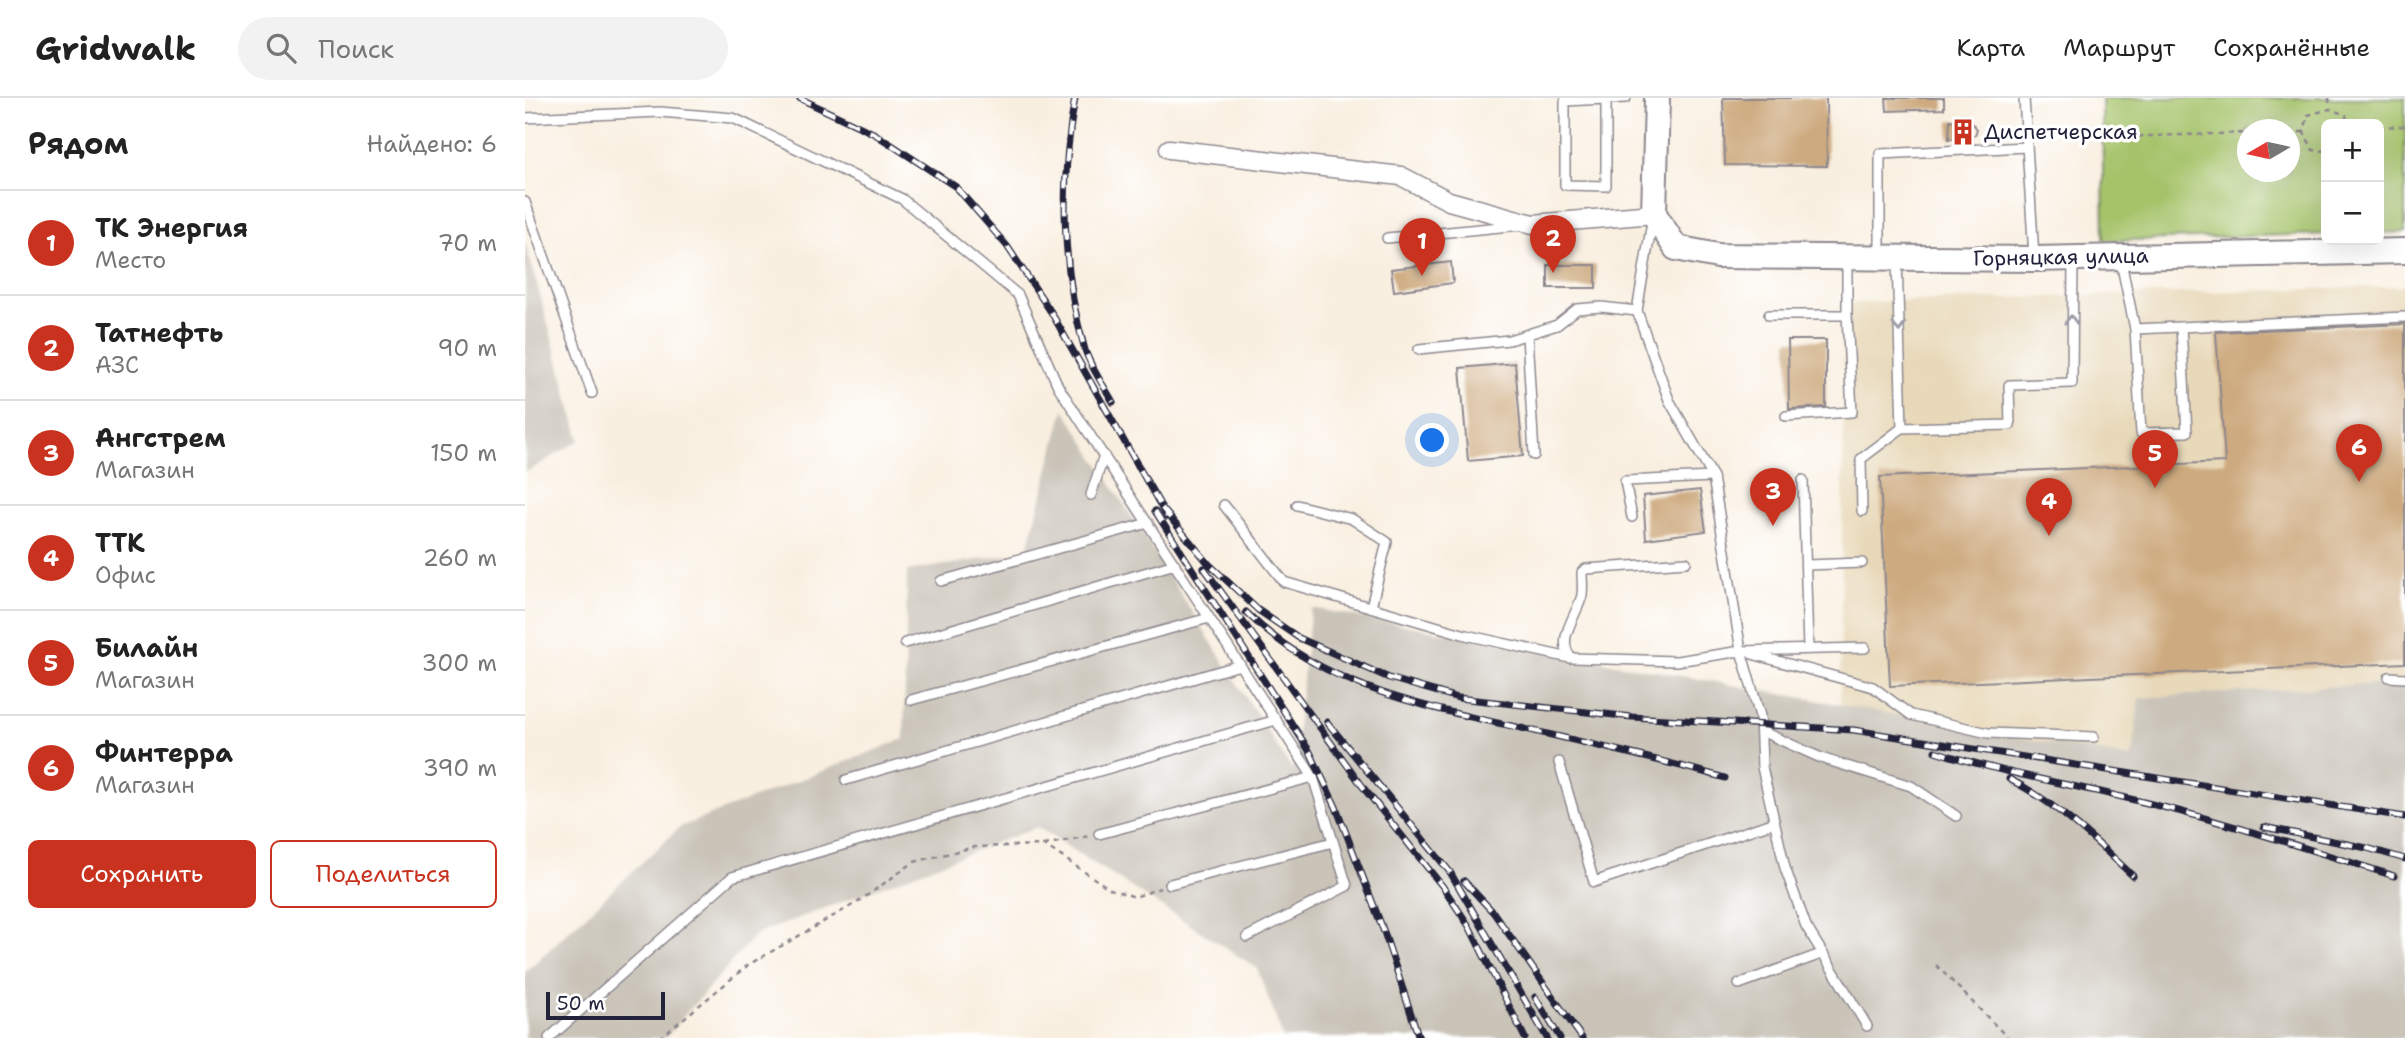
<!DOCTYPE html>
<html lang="ru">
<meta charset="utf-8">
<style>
:root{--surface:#fff;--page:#f2f2f2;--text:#222;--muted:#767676;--line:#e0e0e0;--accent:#c8321e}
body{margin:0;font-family:"Shantell Sans",sans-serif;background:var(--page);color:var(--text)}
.controls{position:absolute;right:21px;top:21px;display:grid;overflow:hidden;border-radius:10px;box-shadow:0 7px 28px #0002}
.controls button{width:63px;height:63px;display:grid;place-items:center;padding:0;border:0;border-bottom:2px solid var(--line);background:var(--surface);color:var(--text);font:35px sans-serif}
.compass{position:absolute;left:1712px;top:21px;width:63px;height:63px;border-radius:50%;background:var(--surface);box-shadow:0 7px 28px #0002;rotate:261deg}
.scale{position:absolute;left:21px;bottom:18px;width:119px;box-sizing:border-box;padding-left:7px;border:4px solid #22223b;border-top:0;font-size:19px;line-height:24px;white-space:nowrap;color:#22223b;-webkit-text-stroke:5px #fff;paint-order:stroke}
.you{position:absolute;left:908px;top:343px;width:24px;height:24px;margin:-18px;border:5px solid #fff;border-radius:50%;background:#1a73e8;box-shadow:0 0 0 10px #1a73e833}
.badge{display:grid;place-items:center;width:46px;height:46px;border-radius:50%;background:var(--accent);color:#fff;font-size:23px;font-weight:700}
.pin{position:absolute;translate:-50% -58px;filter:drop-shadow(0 2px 4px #0008)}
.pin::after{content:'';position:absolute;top:37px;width:24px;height:21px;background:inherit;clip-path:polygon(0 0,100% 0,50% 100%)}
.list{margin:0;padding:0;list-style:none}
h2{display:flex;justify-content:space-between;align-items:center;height:91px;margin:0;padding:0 28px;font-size:30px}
h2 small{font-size:23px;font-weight:400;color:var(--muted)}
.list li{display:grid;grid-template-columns:46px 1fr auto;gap:21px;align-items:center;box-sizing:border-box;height:105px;padding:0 28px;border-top:2px solid var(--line)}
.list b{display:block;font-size:26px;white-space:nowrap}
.list p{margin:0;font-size:23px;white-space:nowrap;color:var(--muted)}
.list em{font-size:23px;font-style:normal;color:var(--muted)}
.actions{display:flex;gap:14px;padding:21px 28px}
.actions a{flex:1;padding:16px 0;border:2px solid var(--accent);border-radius:10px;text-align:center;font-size:24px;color:var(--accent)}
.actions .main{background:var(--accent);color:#fff}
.icon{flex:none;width:38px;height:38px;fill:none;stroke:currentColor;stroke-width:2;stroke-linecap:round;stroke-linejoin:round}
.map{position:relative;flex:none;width:1880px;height:940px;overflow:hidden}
header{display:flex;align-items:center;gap:42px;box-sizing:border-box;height:98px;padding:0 35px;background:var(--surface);border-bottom:2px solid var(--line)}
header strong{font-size:33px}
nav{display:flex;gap:38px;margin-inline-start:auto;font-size:24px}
.search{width:490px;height:63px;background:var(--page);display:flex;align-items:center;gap:18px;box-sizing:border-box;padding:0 24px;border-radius:38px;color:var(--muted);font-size:26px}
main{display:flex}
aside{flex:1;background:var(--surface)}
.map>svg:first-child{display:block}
.built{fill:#e8d9ba}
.industrial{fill:#c9c3b8}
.green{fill:#a6c36a;stroke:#647252;stroke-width:2;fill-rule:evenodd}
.building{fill:#cdaa7f}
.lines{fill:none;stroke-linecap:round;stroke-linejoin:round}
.lane-casing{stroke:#8e888e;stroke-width:12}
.street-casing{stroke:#8e888e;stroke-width:21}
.secondary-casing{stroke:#8e888e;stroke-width:28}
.path{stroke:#8e888e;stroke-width:2.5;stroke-dasharray:5 5;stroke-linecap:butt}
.lane{stroke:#fff;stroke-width:9}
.street{stroke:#fff;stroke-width:18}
.secondary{stroke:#fff;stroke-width:24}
.rail-casing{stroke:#22223b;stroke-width:7}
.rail{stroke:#fff;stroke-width:4.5;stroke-dasharray:13;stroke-linecap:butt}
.oneway{stroke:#9c9ca7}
.labels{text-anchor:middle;stroke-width:7;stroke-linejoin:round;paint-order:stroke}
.poi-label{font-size:21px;fill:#22223b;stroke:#fff;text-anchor:start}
.street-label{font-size:21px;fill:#22223b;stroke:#fff}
</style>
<header>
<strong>Gridwalk</strong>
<div class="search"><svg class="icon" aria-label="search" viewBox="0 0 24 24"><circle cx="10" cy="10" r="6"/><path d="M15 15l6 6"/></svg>Поиск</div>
<nav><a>Карта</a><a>Маршрут</a><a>Сохранённые</a></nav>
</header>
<main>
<aside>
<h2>Рядом<small>Найдено: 6</small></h2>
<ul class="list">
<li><span class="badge">1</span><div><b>ТК Энергия</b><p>Место</p></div><em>70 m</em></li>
<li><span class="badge">2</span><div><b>Татнефть</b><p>АЗС</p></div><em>90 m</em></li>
<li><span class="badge">3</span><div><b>Ангстрем</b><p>Магазин</p></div><em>150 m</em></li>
<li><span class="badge">4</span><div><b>ТТК</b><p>Офис</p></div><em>260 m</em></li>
<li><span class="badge">5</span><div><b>Билайн</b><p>Магазин</p></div><em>300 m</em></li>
<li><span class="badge">6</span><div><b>Финтерра</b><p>Магазин</p></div><em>390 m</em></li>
</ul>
<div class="actions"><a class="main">Сохранить</a><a>Поделиться</a></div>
</aside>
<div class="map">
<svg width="1880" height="940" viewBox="0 0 1880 940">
<rect width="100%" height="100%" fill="#fff"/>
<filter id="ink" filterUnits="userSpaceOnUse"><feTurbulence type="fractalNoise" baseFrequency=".0143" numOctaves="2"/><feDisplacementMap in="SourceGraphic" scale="14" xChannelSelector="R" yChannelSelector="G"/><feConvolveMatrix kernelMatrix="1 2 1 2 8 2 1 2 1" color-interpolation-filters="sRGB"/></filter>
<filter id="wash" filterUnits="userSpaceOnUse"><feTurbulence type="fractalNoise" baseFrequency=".00686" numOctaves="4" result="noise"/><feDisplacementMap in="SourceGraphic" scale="28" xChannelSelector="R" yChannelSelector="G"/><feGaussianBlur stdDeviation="1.57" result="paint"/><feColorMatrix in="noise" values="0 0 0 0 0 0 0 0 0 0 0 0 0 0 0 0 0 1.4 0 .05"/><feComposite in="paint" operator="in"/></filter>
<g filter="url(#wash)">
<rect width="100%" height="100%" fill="#f9efe0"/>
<path class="built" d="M1880,188V584L1614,600L1608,661L1315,607L1320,205Z"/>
<g class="industrial">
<path d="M0,143L55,342L0,375Z"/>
<path d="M539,311L767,672L786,510L1607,660L1614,600L1880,584V940H758L732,870L512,729L230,837L140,940H0V874L155,729L379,641L382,473L502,454Z"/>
</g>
<path class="green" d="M1577,0H1880V134L1854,135V26H1801V136L1579,143ZM1722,32H1764V74H1722Z"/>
<g id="blocks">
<g class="building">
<path d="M1198,0H1301L1302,68L1200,67Z"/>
<path d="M1361,0H1419V11L1362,13Z"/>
<path d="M1425,22L1448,26L1452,31L1450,37L1424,41Z"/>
<path d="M926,164L928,185L869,193L866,171Z"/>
<rect x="1023" y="167" width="48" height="23"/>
<path d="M1880,226V565L1365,588L1355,379L1700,364L1691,234Z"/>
<path d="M1263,242H1301V309L1264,311Z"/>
<path d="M990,265L998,358L943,363L935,270Z"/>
<path d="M1175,392L1181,433L1121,441L1118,398Z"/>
</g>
</g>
</g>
<g filter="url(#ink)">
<use href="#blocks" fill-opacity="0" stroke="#8e888e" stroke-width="2"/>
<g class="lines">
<g class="lane-casing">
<g id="lane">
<path d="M1499,0L1509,159"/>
<path d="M1081,1V88L1040,87V3L1101,0"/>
<path d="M0,20L135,14L208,20L377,101L493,197L533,288L788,679L822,788L722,839"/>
<path d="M0,104L67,295"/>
<path d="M862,140L996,127"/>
<path d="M1355,159V56L1502,49"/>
<path d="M1595,159L1610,231L1880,219"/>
<path d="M1372,161L1377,330"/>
<path d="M1112,213L1144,302L1188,379L1216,553L1235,618L1237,669L1260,770L1281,828L1342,928"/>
<path d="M1244,217H1322V162"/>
<path d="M1610,231L1616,335L1662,334L1656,229"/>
<path d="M1002,237L1009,357"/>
<path d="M894,251L984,242L1032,227L1052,211L1076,209L1112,213L1127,124"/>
<path d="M1261,318L1327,314L1322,217"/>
<path d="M1278,382L1283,551"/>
<path d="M566,397L579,357"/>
<path d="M699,407L759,484L941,537L1045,560"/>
<path d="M772,407L827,421L862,444L846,509"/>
<path d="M1337,413L1336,361L1377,330L1485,327L1484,287L1547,285L1548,161"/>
<path d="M1107,419L1100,383L1188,379"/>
<path d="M1161,464L1061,471L1057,474C1057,481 1058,489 1057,497C1053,516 1029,543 1047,560L1152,563L1216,553L1340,550"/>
<path d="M1281,467L1337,465"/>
<path d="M416,483L623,425"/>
<path d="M380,545L650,466"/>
<path d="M1227,556L1348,589L1386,617L1463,635L1569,639"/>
<path d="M1864,579L1880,580"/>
<path d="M386,602L684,520"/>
<path d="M1236,633L1296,660L1386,688L1431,718"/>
<path d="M1034,664L1069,784L1247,725"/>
<path d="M321,682L715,567"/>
<path d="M574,736L788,679"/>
<path d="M645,786L808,744"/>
<path d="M1214,886L1296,856"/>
<path d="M24,940L207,779L751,622"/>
</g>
</g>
<g class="street-casing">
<path id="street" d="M644,51L876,78L924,103L1008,126L1129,116"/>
</g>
<g class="secondary-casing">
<path id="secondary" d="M1132,0L1129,116L1151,150L1193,158L1509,161L1880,153"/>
</g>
<g class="path">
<path d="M1804,0L1805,11"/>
<path d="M1854,29L1880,28"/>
<path d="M1764,34H1779"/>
<path d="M1563,40L1722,35"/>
<path d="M1801,53L1788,52L1779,34L1783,17L1805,11L1821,17L1822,26"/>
<path d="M519,747L564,738"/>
<path d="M1411,867L1483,940"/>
<path d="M135,940L223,867L333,804L389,764L449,749L519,747L585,791L610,799L635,790"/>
</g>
<use href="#lane" class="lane"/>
<use href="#street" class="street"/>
<use href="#secondary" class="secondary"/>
<g class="rail-casing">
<g id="rail">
<path d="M274,0L350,36L431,89L482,148L526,214L642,419"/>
<path d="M550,0C535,82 536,171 560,252C566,270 579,288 588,304"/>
<path d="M637,410L684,466L733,512L774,540L864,580L933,600L1107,619L1329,632L1880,719"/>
<path d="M630,413L785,654L811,709L859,834L894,940"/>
<path d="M679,470L841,693L918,789L944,828L1000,940"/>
<path d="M721,514C800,594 913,611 1018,635C1079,649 1140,663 1200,680"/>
<path d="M802,624L925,774L1022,940"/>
<path d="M1410,653C1473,674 1533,684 1597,699C1689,720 1779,750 1869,778"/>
<path d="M1484,681C1530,704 1571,743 1608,778"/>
<path d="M1739,729L1842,750L1880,761"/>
<path d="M939,783L968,814L1057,940"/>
<path d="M1010,899L1035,940"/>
</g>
</g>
<use href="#rail" class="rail"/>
</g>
<defs><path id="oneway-chevron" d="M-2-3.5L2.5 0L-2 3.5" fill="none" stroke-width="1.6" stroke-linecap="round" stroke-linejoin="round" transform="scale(1.75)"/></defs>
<g class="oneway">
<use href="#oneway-chevron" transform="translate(1546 222) rotate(-89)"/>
<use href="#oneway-chevron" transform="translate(1374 229) rotate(88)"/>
</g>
</g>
<defs>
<g id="building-bare" transform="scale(2.1)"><path d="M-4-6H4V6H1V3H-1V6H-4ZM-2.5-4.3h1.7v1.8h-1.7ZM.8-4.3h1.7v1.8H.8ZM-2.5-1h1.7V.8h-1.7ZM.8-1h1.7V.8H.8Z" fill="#c8321e" stroke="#fff" stroke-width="2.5" paint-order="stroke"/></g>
</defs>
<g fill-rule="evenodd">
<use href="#building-bare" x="1438" y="34"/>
</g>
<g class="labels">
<g class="poi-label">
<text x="1459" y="41">Диспетчерская</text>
</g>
<g class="street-label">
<text transform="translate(1536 159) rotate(-1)" y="7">Горняцкая улица</text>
</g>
</g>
</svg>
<div class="controls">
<button>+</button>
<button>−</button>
</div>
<svg class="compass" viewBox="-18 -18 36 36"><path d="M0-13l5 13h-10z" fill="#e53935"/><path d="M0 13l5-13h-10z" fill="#767676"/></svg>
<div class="scale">50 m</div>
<div class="you"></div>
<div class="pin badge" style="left:897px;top:178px">1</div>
<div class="pin badge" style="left:1028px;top:175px">2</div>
<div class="pin badge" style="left:1248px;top:428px">3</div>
<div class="pin badge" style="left:1524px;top:438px">4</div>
<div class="pin badge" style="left:1630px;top:390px">5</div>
<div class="pin badge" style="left:1834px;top:384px">6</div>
</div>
</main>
